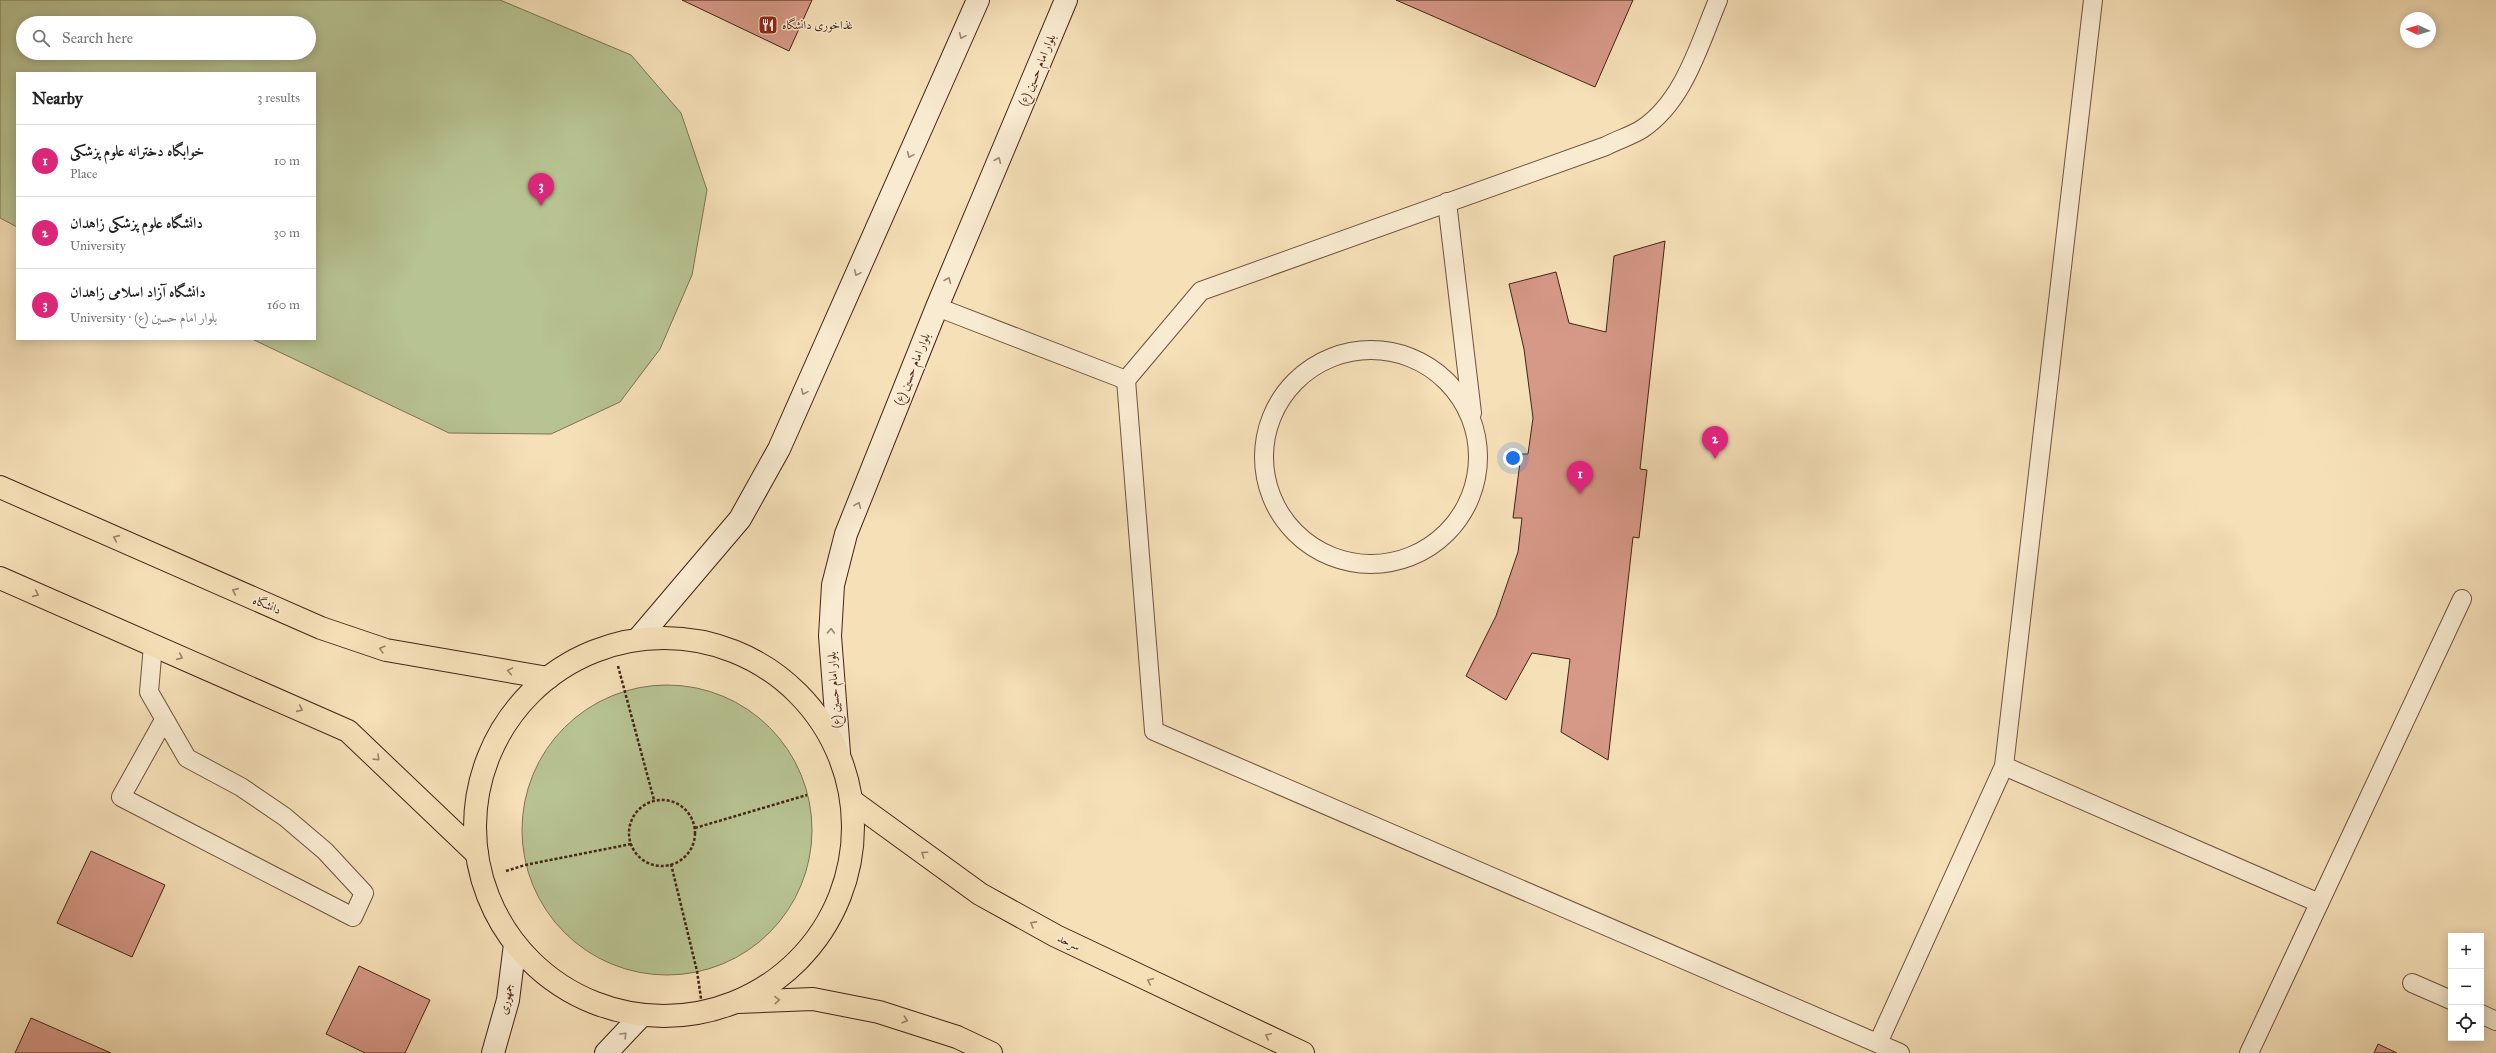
<!DOCTYPE html>
<meta charset="utf-8">
<style>
:root{--surface:#fff;--page:#f2f2f2;--text:#222;--muted:#767676;--line:#e0e0e0;--accent:#db2777}
body{margin:0;font-family:"IM FELL Great Primer",Amiri,serif;background:var(--page);color:var(--text)}
.controls{position:absolute;right:12px;bottom:12px;display:grid;overflow:hidden;border-radius:0px;box-shadow:0 2px 10px #0003}
.controls button{width:36px;height:36px;display:grid;place-items:center;padding:0;border:0;border-bottom:1px solid var(--line);background:var(--surface);color:var(--text);font:20px sans-serif}
.compass{position:absolute;left:2400px;top:12px;width:36px;height:36px;border-radius:50%;background:var(--surface);box-shadow:0 2px 10px #0003;rotate:274deg}
.you{position:absolute;left:1513px;top:458px;width:14px;height:14px;margin:-10px;border:3px solid #fff;border-radius:50%;background:#1a73e8;box-shadow:0 0 0 6px #1a73e833}
.badge{display:grid;place-items:center;width:26px;height:26px;border-radius:50%;background:var(--accent);color:#fff;font-size:13px;font-weight:700}
.pin{position:absolute;translate:-50% -33px;filter:drop-shadow(0 1px 2px #0008)}
.pin::after{content:'';position:absolute;top:21px;width:14px;height:12px;background:inherit;clip-path:polygon(0 0,100% 0,50% 100%)}
.list{margin:0;padding:0;list-style:none}
h2{display:flex;justify-content:space-between;align-items:center;height:52px;margin:0;padding:0 16px;font-size:17px}
h2 small{font-size:13px;font-weight:400;color:var(--muted)}
.list li{display:grid;grid-template-columns:26px 1fr auto;gap:12px;align-items:center;box-sizing:border-box;height:72px;padding:0 16px;border-top:1px solid var(--line)}
.list b{display:block;font-size:15px;white-space:nowrap}
.list p{margin:0;font-size:13px;white-space:nowrap;color:var(--muted)}
.list em{font-size:13px;font-style:normal;color:var(--muted)}
.icon{flex:none;width:22px;height:22px;fill:none;stroke:currentColor;stroke-width:2;stroke-linecap:round;stroke-linejoin:round}
.map{position:relative;flex:none;width:2496px;height:1053px;overflow:hidden}
.search{position:absolute;background:var(--surface);box-shadow:0 2px 10px #0003;left:16px;top:16px;width:300px;height:44px;display:flex;align-items:center;gap:10px;box-sizing:border-box;padding:0 14px;border-radius:22px;color:var(--muted);font-size:15px}
.panel{position:absolute;background:var(--surface);box-shadow:0 2px 10px #0003;left:16px;top:72px;width:300px;height:268px;border-radius:0px}
.map>svg:first-child{display:block}
.green{fill:#b8c392;stroke:#7e7354;fill-rule:evenodd}
.building{fill:#d69887;stroke:#442315}
.lines{fill:none;stroke-linecap:round;stroke-linejoin:round}
.service-casing{stroke:#70523e;stroke-width:20}
.secondary-casing{stroke:#442315;stroke-width:24}
.primary-casing{stroke:#442315;stroke-width:24}
.trunk-casing{stroke:#442315;stroke-width:24}
.path{stroke:#442315;stroke-width:2.5;stroke-dasharray:3 2;stroke-linecap:butt}
.service{stroke:#f9ebd1;stroke-width:18}
.secondary{stroke:#f9ebd1;stroke-width:22}
.primary{stroke:#f6e0b8;stroke-width:22}
.trunk{stroke:#f6e0b8;stroke-width:22}
.oneway{stroke:#9e8773}
.oneway2{stroke:#9d8266}
.labels{text-anchor:middle;stroke-width:3;stroke-linejoin:round;paint-order:stroke}
.poi-label{font-size:12px;fill:#442315;stroke:#f9ebd1;text-anchor:start}
.street-label{font-size:12px;fill:#442315;stroke:#f9ebd1}
</style>
<div class="map">
<svg width="2496" height="1053" viewBox="0 0 2496 1053">
<rect width="100%" height="100%" fill="#f6e0b8"/>
<filter id="stains"><feTurbulence type="fractalNoise" baseFrequency=".005" numOctaves="4"/><feColorMatrix values="0 0 0 0 .2 0 0 0 0 .09 0 0 0 0 .02 0 0 0 .5 -.17"/></filter>
<radialGradient id="worn" r=".72"><stop offset=".6" stop-color="#630" stop-opacity="0"/><stop offset="1" stop-color="#630" stop-opacity=".3"/></radialGradient>
<g class="green">
<path d="M0,0H500L631,55L681,113L707,190L692,275L660,349L620,402L551,434L449,433L252,339H315V73H17V227L0,218ZM23,23H309V53H23Z"/>
<circle cx="667" cy="830" r="145"/>
</g>
<g class="building">
<path d="M682,0H812L789,51Z"/>
<path d="M1396,0H1633L1595,87Z"/>
<path d="M1665,241L1640,469L1647,470L1639,538L1633,537L1608,760L1561,732L1570,659L1532,653L1506,700L1466,676L1496,616L1518,552L1522,518H1513L1521,454H1528L1533,418L1524,349L1509,284L1556,272L1569,323L1606,332L1614,256Z"/>
<path d="M91,851L165,885L132,957L57,923Z"/>
<path d="M359,966L430,1000L405,1053H365L326,1034Z"/>
<path d="M31,1018L111,1053H15Z"/>
<path d="M2378,1044L2397,1053H2374Z"/>
</g>
<g class="lines">
<g class="service-casing">
<g id="service">
<path d="M1447,202L1472,413"/>
<path d="M937,307L1126,380L1201,291L1606,146C1617,140 1631,136 1642,129C1684,101 1699,45 1718,0"/>
<circle cx="1371" cy="457" r="107"/>
<path d="M1126,380L1154,731L1900,1053"/>
<path d="M153,645L149,692L187,758L241,787L285,817L325,851L364,893L353,917L121,797L164,720"/>
<path d="M2004,766L2319,903"/>
<path d="M2412,983L2451,1000"/>
<path d="M2481,1014L2496,1021"/>
<path d="M1878,1043L2004,766L2093,0"/>
<path d="M2249,1053L2462,599"/>
</g>
</g>
<g class="secondary-casing">
<g id="secondary">
<path d="M638,639L740,519L779,449L978,0"/>
<path d="M839,753L830,636L833,585L846,534L937,307L1066,0"/>
<path d="M493,1053L508,1000L515,944"/>
<path d="M606,1053L641,1016"/>
</g>
</g>
<g class="primary-casing">
<g id="primary">
<path d="M0,487L321,628L386,650L548,678"/>
<path d="M0,578L348,731L477,854"/>
<circle cx="664" cy="827" r="189"/>
</g>
</g>
<g class="trunk-casing">
<g id="trunk">
<path d="M852,801L980,894L1056,936L1303,1053"/>
<path d="M738,1002L813,999L879,1012L957,1037L991,1053"/>
</g>
</g>
<g class="path">
<path d="M618,666L654,800"/>
<circle cx="662" cy="833" r="33"/>
<path d="M695,828L807,795"/>
<path d="M671,864L697,971L703,1012"/>
<path d="M506,871L525,865L631,844"/>
</g>
<use href="#service" class="service"/>
<use href="#secondary" class="secondary"/>
<use href="#primary" class="primary"/>
<use href="#trunk" class="trunk"/>
</g>
<defs><path id="oneway-chevron" d="M-2-3.5L2.5 0L-2 3.5" fill="none" stroke-width="1.6" stroke-linecap="round" stroke-linejoin="round"/></defs>
<g class="oneway">
<use href="#oneway-chevron" transform="translate(962 36) rotate(114)"/>
<use href="#oneway-chevron" transform="translate(910 155) rotate(114)"/>
<use href="#oneway-chevron" transform="translate(998 160) rotate(-67)"/>
<use href="#oneway-chevron" transform="translate(857 273) rotate(114)"/>
<use href="#oneway-chevron" transform="translate(948 280) rotate(-67)"/>
<use href="#oneway-chevron" transform="translate(804 392) rotate(114)"/>
<use href="#oneway-chevron" transform="translate(858 505) rotate(-68)"/>
<use href="#oneway-chevron" transform="translate(831 631) rotate(-88)"/>
<use href="#oneway-chevron" transform="translate(624 1035) rotate(-47)"/>
</g>
<g class="oneway2">
<use href="#oneway-chevron" transform="translate(116 538) rotate(-156)"/>
<use href="#oneway-chevron" transform="translate(235 591) rotate(-156)"/>
<use href="#oneway-chevron" transform="translate(36 594) rotate(24)"/>
<use href="#oneway-chevron" transform="translate(382 649) rotate(-163)"/>
<use href="#oneway-chevron" transform="translate(180 657) rotate(24)"/>
<use href="#oneway-chevron" transform="translate(510 671) rotate(-170)"/>
<use href="#oneway-chevron" transform="translate(300 709) rotate(24)"/>
<use href="#oneway-chevron" transform="translate(377 758) rotate(44)"/>
<use href="#oneway-chevron" transform="translate(924 854) rotate(-145)"/>
<use href="#oneway-chevron" transform="translate(1033 924) rotate(-151)"/>
<use href="#oneway-chevron" transform="translate(1150 981) rotate(-155)"/>
<use href="#oneway-chevron" transform="translate(777 1000) rotate(-3)"/>
<use href="#oneway-chevron" transform="translate(905 1020) rotate(18)"/>
<use href="#oneway-chevron" transform="translate(1268 1036) rotate(-155)"/>
</g>
<defs>
<g id="restaurant-square" transform="scale(1)"><rect x="-9" y="-9" width="18" height="18" rx="4" fill="#8f2418" stroke="#f9ebd1"/><path d="M-5-6h1v4h1v-4h1v4h1v-4h1v5L-1.5 .5V6h-2V.5L-5-1ZM5-6V6H3V1.5H1.5Q1.5-4 5-6Z" fill="#fff"/></g>
</defs>
<g fill-rule="evenodd">
<use href="#restaurant-square" x="768" y="25"/>
</g>
<g class="labels">
<g class="poi-label">
<text x="782" y="29">غذاخوری دانشگاه</text>
</g>
<g class="street-label">
<text transform="translate(1037 70) rotate(-67)" y="4">بلوار امام حسین (ع)</text>
<text transform="translate(912 369) rotate(-68)" y="4">بلوار امام حسین (ع)</text>
<text transform="translate(267 605) rotate(23)" y="4">دانشگاه</text>
<text transform="translate(834 690) rotate(-94)" y="4">بلوار امام حسین (ع)</text>
<text transform="translate(1069 942) rotate(26)" y="4">سرحد</text>
<text transform="translate(506 999) rotate(-78)" y="4">جمهوری</text>
</g>
</g>
<rect width="100%" height="100%" filter="url(#stains)"/>
<rect width="100%" height="100%" fill="url(#worn)"/>
</svg>
<div class="controls">
<button>+</button>
<button>−</button>
<button><svg class="icon" aria-label="locate" viewBox="0 0 24 24"><circle cx="12" cy="12" r="6"/><path d="M12 2v4M12 18v4M2 12h4M18 12h4"/></svg></button>
</div>
<svg class="compass" viewBox="-18 -18 36 36"><path d="M0-13l5 13h-10z" fill="#e53935"/><path d="M0 13l5-13h-10z" fill="#767676"/></svg>
<div class="you"></div>
<div class="pin badge" style="left:1580px;top:494px">1</div>
<div class="pin badge" style="left:1715px;top:459px">2</div>
<div class="pin badge" style="left:541px;top:206px">3</div>
<div class="search"><svg class="icon" aria-label="search" viewBox="0 0 24 24"><circle cx="10" cy="10" r="6"/><path d="M15 15l6 6"/></svg>Search here</div>
<section class="panel">
<h2>Nearby<small>3 results</small></h2>
<ul class="list">
<li><span class="badge">1</span><div><b>خوابگاه دخترانه علوم پزشکی</b><p>Place</p></div><em>10 m</em></li>
<li><span class="badge">2</span><div><b>دانشگاه علوم پزشکی زاهدان</b><p>University</p></div><em>30 m</em></li>
<li><span class="badge">3</span><div><b>دانشگاه آزاد اسلامی زاهدان</b><p>University · بلوار امام حسین (ع)</p></div><em>160 m</em></li>
</ul>
</section>
</div>
